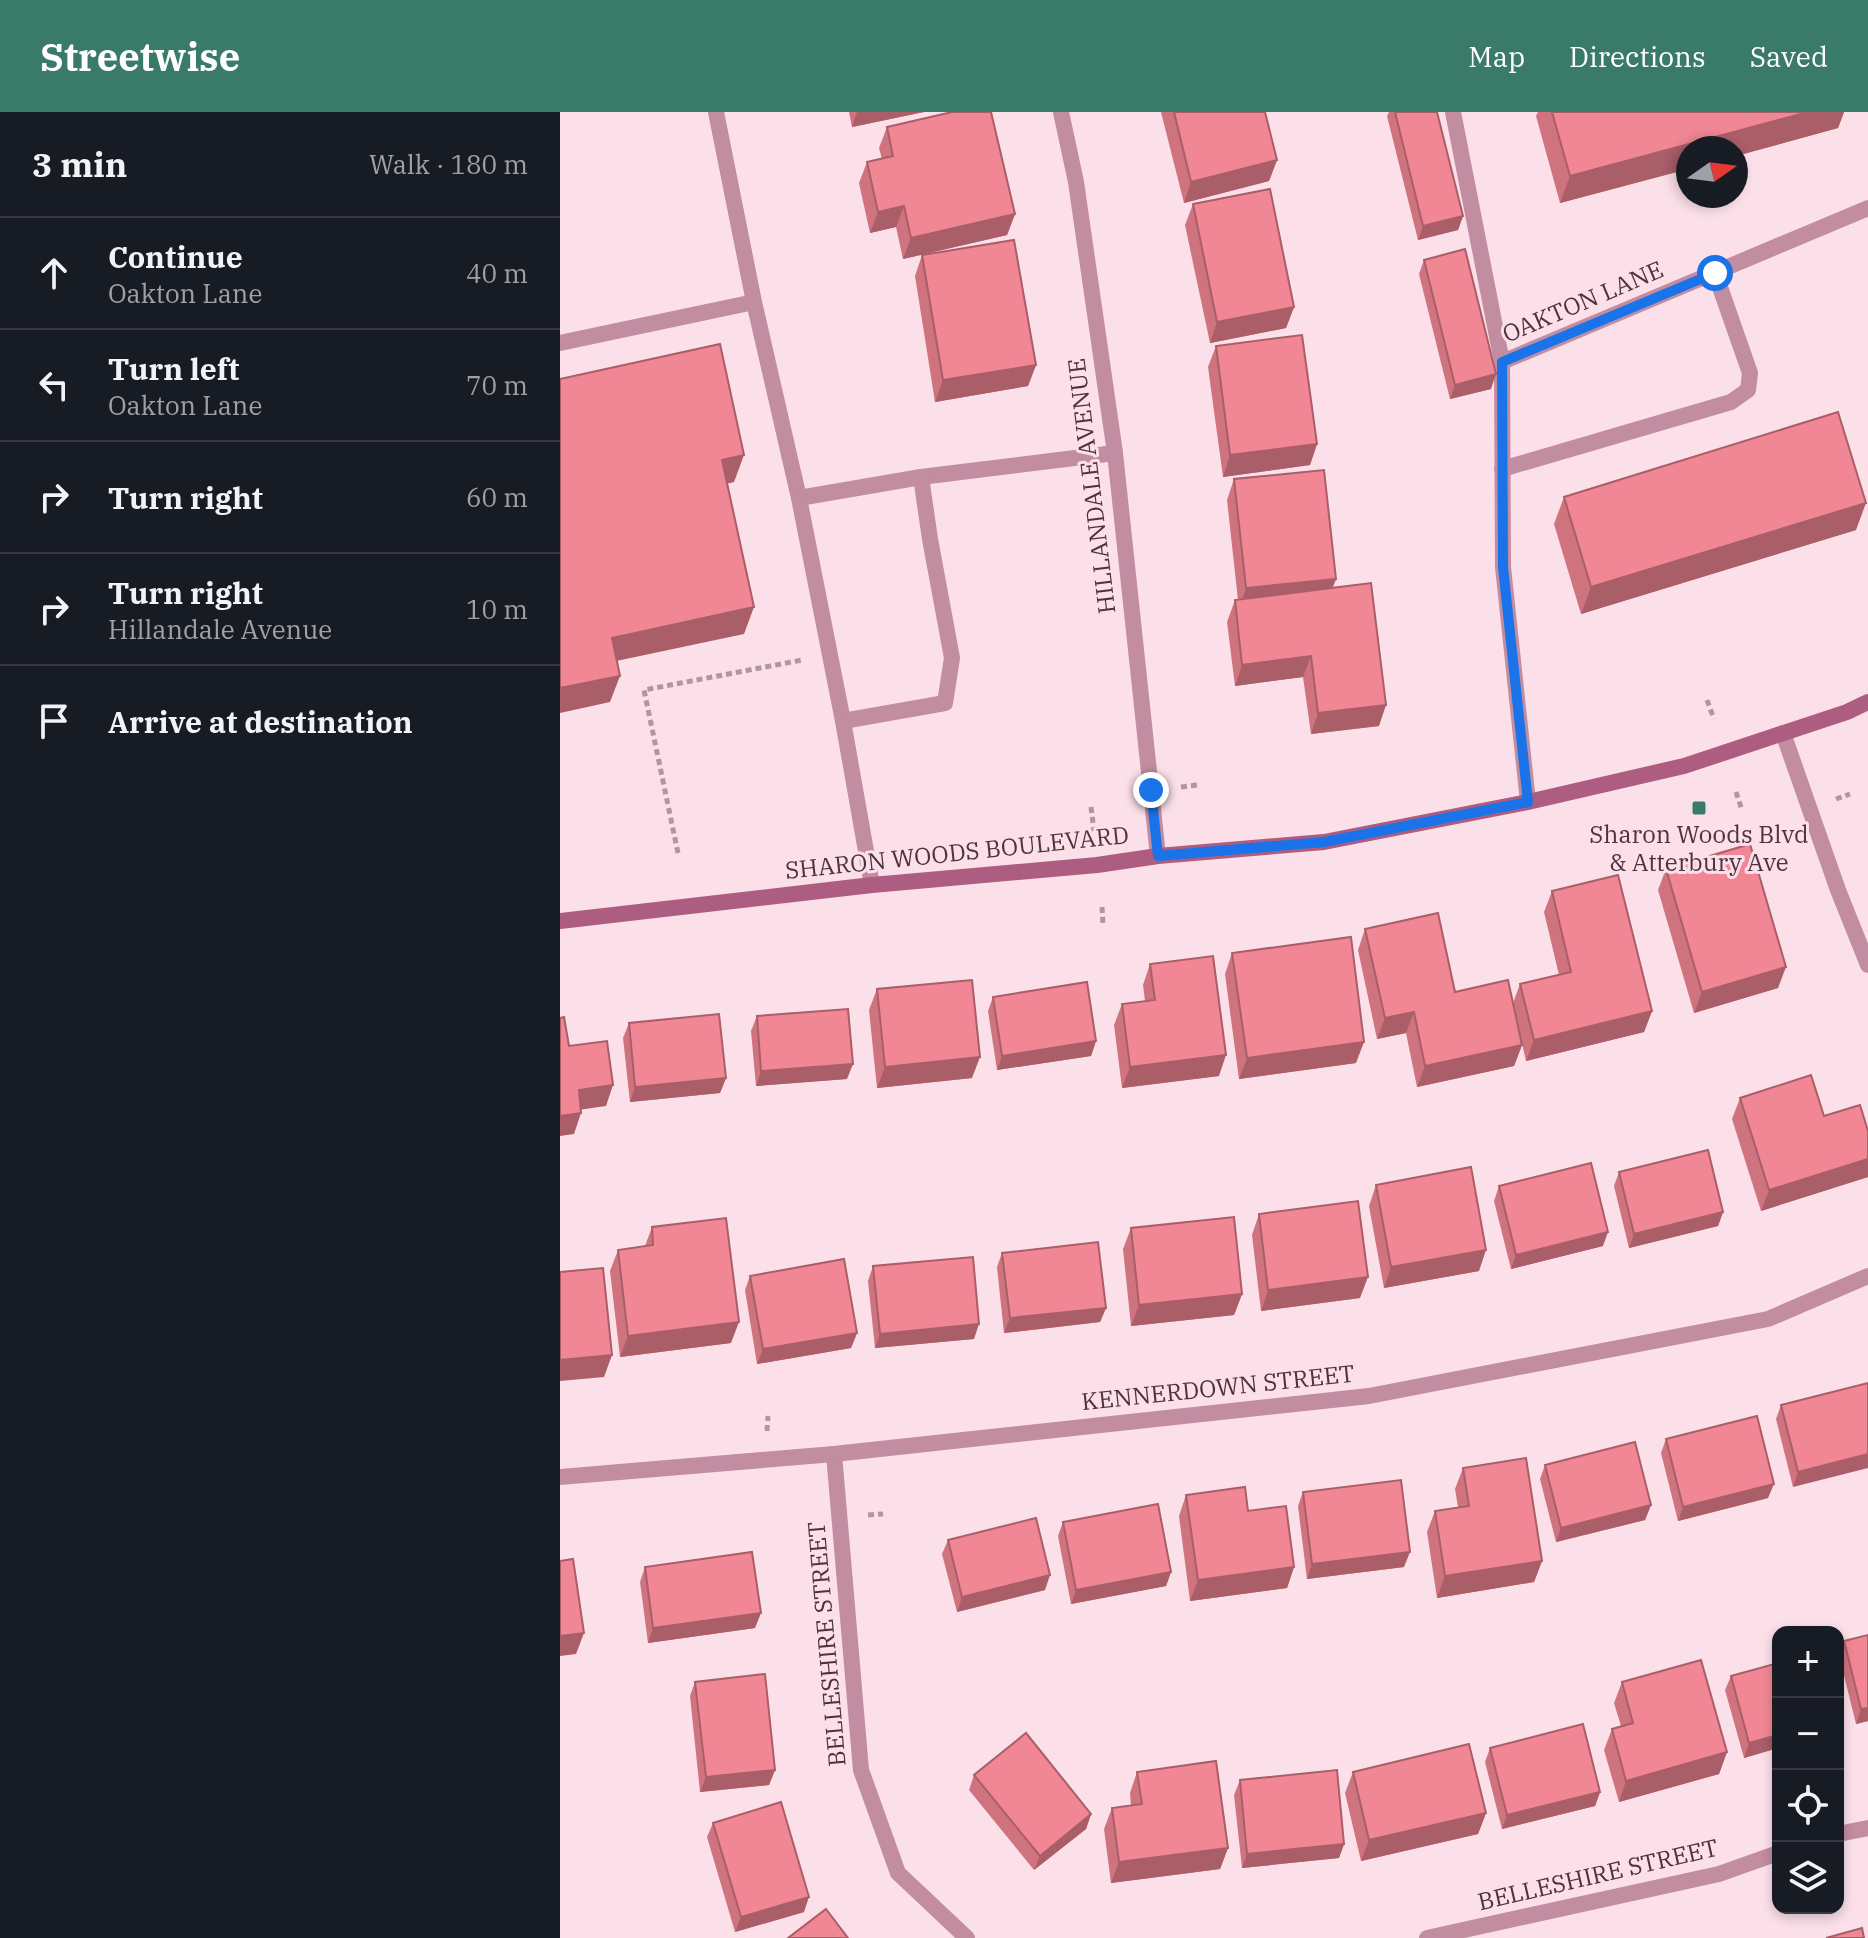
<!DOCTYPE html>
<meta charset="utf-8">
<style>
:root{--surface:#171b24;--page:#242831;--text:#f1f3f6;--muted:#9ea1a6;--line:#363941;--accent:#3a7a69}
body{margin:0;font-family:"IBM Plex Serif",serif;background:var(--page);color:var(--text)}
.controls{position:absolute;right:24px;bottom:24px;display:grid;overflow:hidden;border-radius:16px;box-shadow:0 4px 12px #0003}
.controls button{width:72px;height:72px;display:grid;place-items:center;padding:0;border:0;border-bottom:2px solid var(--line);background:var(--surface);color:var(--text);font:40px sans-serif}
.compass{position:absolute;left:1116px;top:24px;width:72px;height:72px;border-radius:50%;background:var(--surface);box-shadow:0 4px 12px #0003;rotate:76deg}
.stop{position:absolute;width:24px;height:24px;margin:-18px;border:6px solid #1a73e8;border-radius:50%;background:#fff}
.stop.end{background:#1a73e8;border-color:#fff;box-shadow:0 2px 8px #0008}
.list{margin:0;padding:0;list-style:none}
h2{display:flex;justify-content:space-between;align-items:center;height:104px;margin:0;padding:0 32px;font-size:34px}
h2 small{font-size:26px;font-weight:400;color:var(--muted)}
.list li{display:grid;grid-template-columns:52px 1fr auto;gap:24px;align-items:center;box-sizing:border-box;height:112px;padding:0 32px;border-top:2px solid var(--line)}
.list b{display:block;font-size:30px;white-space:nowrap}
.list p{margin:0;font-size:26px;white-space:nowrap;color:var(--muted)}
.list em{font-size:26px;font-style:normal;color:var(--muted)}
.icon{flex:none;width:44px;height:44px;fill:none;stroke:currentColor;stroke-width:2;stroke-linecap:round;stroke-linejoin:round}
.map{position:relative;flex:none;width:1308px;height:1826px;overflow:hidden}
header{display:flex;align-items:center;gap:48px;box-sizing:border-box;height:112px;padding:0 40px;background:var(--accent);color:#fff}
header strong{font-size:38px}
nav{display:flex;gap:44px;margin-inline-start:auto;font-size:28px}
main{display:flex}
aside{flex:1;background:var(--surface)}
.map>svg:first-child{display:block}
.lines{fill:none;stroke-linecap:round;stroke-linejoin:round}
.path{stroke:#b196a0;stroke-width:5;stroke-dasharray:6 4;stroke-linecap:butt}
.lane{stroke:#c28ca1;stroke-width:16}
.street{stroke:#c28ca1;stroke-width:16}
.secondary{stroke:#ac5d80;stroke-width:16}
.wall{fill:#cf747f}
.shaded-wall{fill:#a95e68}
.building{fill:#f18794;stroke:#a95e68;stroke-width:2}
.route{stroke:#1a73e8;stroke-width:10}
.poi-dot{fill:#3a7a69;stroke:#fbdfe9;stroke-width:3}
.labels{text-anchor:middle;stroke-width:6;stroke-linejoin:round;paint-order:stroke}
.street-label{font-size:24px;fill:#4e333e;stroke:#fbdfe9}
.poi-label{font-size:24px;fill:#4e333e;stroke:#fbdfe9}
</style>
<header>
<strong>Streetwise</strong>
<nav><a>Map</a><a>Directions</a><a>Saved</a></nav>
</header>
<main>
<aside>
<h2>3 min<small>Walk · 180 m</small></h2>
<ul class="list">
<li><svg class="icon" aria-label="ahead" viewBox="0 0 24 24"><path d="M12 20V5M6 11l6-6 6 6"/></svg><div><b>Continue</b><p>Oakton Lane</p></div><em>40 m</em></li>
<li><svg class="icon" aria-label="left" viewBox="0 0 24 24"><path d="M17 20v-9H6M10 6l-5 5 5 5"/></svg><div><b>Turn left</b><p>Oakton Lane</p></div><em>70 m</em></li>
<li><svg class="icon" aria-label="right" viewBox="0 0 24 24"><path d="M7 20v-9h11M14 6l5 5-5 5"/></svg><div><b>Turn right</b></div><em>60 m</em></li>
<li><svg class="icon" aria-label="right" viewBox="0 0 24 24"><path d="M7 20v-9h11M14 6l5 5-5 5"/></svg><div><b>Turn right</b><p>Hillandale Avenue</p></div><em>10 m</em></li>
<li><svg class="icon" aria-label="arrive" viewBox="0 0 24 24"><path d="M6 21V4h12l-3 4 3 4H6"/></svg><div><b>Arrive at destination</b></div></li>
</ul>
</aside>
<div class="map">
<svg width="1308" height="1826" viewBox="0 0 1308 1826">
<rect width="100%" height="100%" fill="#fbdfe9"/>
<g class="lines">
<g class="path">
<path d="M1147,588L1154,607"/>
<path d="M621,675L637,673"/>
<path d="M1176,680L1182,698"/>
<path d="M1276,687L1290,682"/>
<path d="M531,695L534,719"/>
<path d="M118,741L84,578L242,548"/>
<path d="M542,795L543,813"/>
<path d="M207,1319L208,1304"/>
<path d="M308,1403L323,1402"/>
</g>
<g class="lane">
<path d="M156,0L194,190L239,386L361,365L555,341"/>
<path d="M0,231L194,190"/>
<path d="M942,357L1171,290L1188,278L1190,261L1155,161"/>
<path d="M239,386L283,609"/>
<path d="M312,773L283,609L385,591L392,546L370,427L361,365"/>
</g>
<g class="street">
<path d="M501,0L516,70L555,341L598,744"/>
<path d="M893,0L942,250L943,455L968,690"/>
<path d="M942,250L1308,96"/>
<path d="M1223,621L1278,778L1308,853"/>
<path d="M274,1342L301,1658L338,1761L407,1826"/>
<path d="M0,1365L274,1342L809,1284L1208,1207L1308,1164"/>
<path d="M1278,1722L1308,1716"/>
<path d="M867,1826L1159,1762L1218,1741"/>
</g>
<path class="secondary" d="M0,809L312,773L537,753L598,744L764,730L968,690L1124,654L1287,600L1308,590"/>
</g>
<g class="wall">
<path d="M289,0H364L292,15Z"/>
<path d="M601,0H705L717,48L709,69L624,91Z"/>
<path d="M829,0H877L903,104L898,118L858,128L827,4Z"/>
<path d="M978,0H1284L1278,16L1176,44V36H1128V57L1000,91L976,4Z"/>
<path d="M327,15L455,102L447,123L343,147L336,115L310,121L299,71L307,50L322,47L319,36Z"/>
<path d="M633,92L734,195L726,216L650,231L625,113Z"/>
<path d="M362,143L476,253L468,274L375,290L355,164Z"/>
<path d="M864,148L931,277L890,287L859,162Z"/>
<path d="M656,234L757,332L750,353L663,365L648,255Z"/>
<path d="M674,367L776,467L772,476L819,614L751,622L743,565L675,574L667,510L675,488H678L667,388Z"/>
<path d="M1004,385L1296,418L1021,502L994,412Z"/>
<path d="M1106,757L1218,876L1134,901L1098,778Z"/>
<path d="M992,779L1092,899L1084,920L966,949L961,927L962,933L954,954L857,975L846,921L817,927L798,838L805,817L895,880L953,891L960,872L999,863L984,800Z"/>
<path d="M672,841L796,951L679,967L665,862Z"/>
<path d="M590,852L659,964L562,976L554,913L562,892L585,889L583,873Z"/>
<path d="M317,877L412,966L317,976L309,898Z"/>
<path d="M433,885L536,929L531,944L437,958L428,899Z"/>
<path d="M197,904L287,967L196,974L191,919Z"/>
<path d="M69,911L166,966L160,981L70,990L63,926Z"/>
<path d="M1180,986L1264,1004L1308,1019V1065L1201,1099L1172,1007Z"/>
<path d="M1059,1060L1163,1100L1158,1114L1069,1136L1054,1074Z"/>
<path d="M816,1073L919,1159L824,1176L809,1094Z"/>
<path d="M939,1074L1043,1134L951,1157L934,1089Z"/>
<path d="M699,1102L800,1186L701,1199L692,1123Z"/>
<path d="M92,1115L171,1231L60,1245L50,1159L58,1138L85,1134Z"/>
<path d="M571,1116L682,1182L674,1203L571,1214L563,1137Z"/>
<path d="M442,1141L546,1196L540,1210L444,1221L437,1155Z"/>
<path d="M313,1154L414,1227L315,1236L308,1169Z"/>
<path d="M190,1164L297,1221L291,1236L197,1252L185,1178Z"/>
<path d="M1308,1271L1233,1375L1216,1307L1221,1293Z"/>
<path d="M1106,1327L1208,1386L1118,1409L1101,1341Z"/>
<path d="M985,1353L1091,1393L1085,1408L996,1430L980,1367Z"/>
<path d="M903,1356L982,1449L974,1470L877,1486L867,1420L875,1399L898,1395L895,1377Z"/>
<path d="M743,1380L844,1455L747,1467L738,1394Z"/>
<path d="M626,1383L688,1399L734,1455L727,1476L630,1489L619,1404Z"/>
<path d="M503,1410L611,1460L606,1474L511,1492L498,1424Z"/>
<path d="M388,1428L485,1478L397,1500L382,1442Z"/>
<path d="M85,1455L195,1516L88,1531L80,1470Z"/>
<path d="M1284,1529L1308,1609L1296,1612L1279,1543Z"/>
<path d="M1218,1551V1636L1184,1646L1165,1578L1171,1564Z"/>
<path d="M135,1570L215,1658L209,1673L140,1680L130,1584Z"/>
<path d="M1062,1570L1167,1640L1159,1662L1059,1690L1044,1638L1052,1617L1061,1614L1054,1591Z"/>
<path d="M930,1636L1040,1680L1035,1694L942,1717L925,1650Z"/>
<path d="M577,1660L668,1736L660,1757L551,1771L544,1717L552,1696L571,1694L570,1681Z"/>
<path d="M793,1660L926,1701L918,1722L801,1749L785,1681Z"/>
<path d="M414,1663L531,1702L526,1717L474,1758L409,1678Z"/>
<path d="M680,1668L784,1732L779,1746L682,1756L674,1683Z"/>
<path d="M153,1711L244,1800L175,1820L147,1725Z"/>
</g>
<g class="shaded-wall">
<path d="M297,0H364L292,15Z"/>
<path d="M1248,0H1284L1278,16L1176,44V36H1128V57L1000,91L1010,64Z"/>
<path d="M717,48L709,69L624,91L631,70Z"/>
<path d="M344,94L336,115L310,121L318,100Z"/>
<path d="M455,102L447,123L343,147L351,126Z"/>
<path d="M903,104L898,118L858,128L863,114Z"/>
<path d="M734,195L726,216L650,231L657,210Z"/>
<path d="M476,253L468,274L375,290L383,268Z"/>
<path d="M936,262L931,277L890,287L895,273Z"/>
<path d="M757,332L750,353L663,365L670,343Z"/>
<path d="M184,343L174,370L152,375L162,348Z"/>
<path d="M1306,391L1296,418L1021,502L1031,475Z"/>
<path d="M776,467L768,488L679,498L686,476Z"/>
<path d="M194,495L184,522L42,552L52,526Z"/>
<path d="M751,544L743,565L675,574L682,553Z"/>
<path d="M60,564L50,590L0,601V576Z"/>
<path d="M826,593L819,614L751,622L758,601Z"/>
<path d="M1226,855L1218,876L1134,901L1142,880Z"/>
<path d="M1092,899L1084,920L966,949L974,928Z"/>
<path d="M854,900L846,921L817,927L825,906Z"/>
<path d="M536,929L531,944L437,958L442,944Z"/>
<path d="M804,930L796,951L679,967L687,946Z"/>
<path d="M962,933L954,954L857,975L865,954Z"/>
<path d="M666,943L659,964L562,976L570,955Z"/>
<path d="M420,945L412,966L317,976L325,955Z"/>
<path d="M293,952L287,967L196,974L201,959Z"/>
<path d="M166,966L160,981L70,990L75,975Z"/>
<path d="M53,973L46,994L11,999L19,978Z"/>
<path d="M21,1001L14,1022L0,1024V1004Z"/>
<path d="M1308,1047V1065L1201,1099L1209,1078Z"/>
<path d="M1163,1100L1158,1114L1069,1136L1074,1122Z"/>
<path d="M1048,1120L1043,1134L951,1157L956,1143Z"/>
<path d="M926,1138L919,1159L824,1176L831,1155Z"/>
<path d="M808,1165L800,1186L701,1199L708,1178Z"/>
<path d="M682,1182L674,1203L571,1214L579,1193Z"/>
<path d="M546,1196L540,1210L444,1221L450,1206Z"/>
<path d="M179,1210L171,1231L60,1245L68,1224Z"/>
<path d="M419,1212L414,1227L315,1236L320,1222Z"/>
<path d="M297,1221L291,1236L197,1252L203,1237Z"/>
<path d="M52,1243L44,1265L0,1269V1248Z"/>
<path d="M1308,1342V1356L1233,1375L1238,1360Z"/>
<path d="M1214,1372L1208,1386L1118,1409L1123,1395Z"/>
<path d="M1091,1393L1085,1408L996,1430L1001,1416Z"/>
<path d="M850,1440L844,1455L747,1467L752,1452Z"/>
<path d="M982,1449L974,1470L877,1486L885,1464Z"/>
<path d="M734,1455L727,1476L630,1489L638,1468Z"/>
<path d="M611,1460L606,1474L511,1492L516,1478Z"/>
<path d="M490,1463L485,1478L397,1500L402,1485Z"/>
<path d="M201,1501L195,1516L88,1531L93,1516Z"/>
<path d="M24,1521L16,1542L0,1544V1524Z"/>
<path d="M1308,1596V1609L1296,1612L1301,1597Z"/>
<path d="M1218,1623V1636L1184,1646L1189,1631Z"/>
<path d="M1167,1640L1159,1662L1059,1690L1066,1669Z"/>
<path d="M215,1658L209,1673L140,1680L146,1665Z"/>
<path d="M1040,1680L1035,1694L942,1717L947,1703Z"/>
<path d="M926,1701L918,1722L801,1749L809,1728Z"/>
<path d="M531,1702L526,1717L474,1758L480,1744Z"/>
<path d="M784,1732L779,1746L682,1756L687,1742Z"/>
<path d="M668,1736L660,1757L551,1771L559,1750Z"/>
<path d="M249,1785L244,1800L175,1820L181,1805Z"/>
</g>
<g class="building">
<path d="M392,0H431L455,102L351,126L344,94L318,100L307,50L333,44L327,15Z"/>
<path d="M614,0H705L717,48L631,70Z"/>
<path d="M835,0H877L903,104L863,114Z"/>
<path d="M992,0H1248L1010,64Z"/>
<path d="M710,77L734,195L657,210L633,92Z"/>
<path d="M454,128L476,253L383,268L362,143Z"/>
<path d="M905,137L936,262L895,273L864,148Z"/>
<path d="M742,223L757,332L670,343L656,234Z"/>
<path d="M160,232L184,343L162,348L194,495L52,526L60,564L0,576V267Z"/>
<path d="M1278,300L1306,391L1031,475L1004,385Z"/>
<path d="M764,358L776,467L686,476L674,367Z"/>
<path d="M811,471L826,593L758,601L751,544L682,553L675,488Z"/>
<path d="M1190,732L1226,855L1142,880L1106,757Z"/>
<path d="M1058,763L1092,899L974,928L960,872L1011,860L992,779Z"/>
<path d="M878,801L895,880L948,868L962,933L865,954L854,900L825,906L805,817Z"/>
<path d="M791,825L804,930L687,946L672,841Z"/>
<path d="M653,844L666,943L570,955L562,892L595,888L590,852Z"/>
<path d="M412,868L420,945L325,955L317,877Z"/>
<path d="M527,870L536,929L442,944L433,885Z"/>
<path d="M288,897L293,952L201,959L197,904Z"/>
<path d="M159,902L166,966L75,975L69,911Z"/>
<path d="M4,905L9,934L47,929L53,973L19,978L21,1001L0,1004V906Z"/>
<path d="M1251,963L1264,1004L1300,993L1308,1019V1047L1209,1078L1180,986Z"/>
<path d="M1148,1038L1163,1100L1074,1122L1059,1060Z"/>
<path d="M1031,1051L1048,1120L956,1143L939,1074Z"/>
<path d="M911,1055L926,1138L831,1155L816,1073Z"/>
<path d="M798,1089L808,1165L708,1178L699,1102Z"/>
<path d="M674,1105L682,1182L579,1193L571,1116Z"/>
<path d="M166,1106L179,1210L68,1224L58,1138L93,1133L92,1115Z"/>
<path d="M538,1130L546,1196L450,1206L442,1141Z"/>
<path d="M413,1145L419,1212L320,1222L313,1154Z"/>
<path d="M284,1147L297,1221L203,1237L190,1164Z"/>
<path d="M43,1156L52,1243L0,1248V1160Z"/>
<path d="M1308,1271V1342L1238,1360L1221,1293Z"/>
<path d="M1197,1304L1214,1372L1123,1395L1106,1327Z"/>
<path d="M1075,1330L1091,1393L1001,1416L985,1353Z"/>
<path d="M966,1346L982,1449L885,1464L875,1399L909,1394L903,1356Z"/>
<path d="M841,1368L850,1440L752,1452L743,1380Z"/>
<path d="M685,1375L688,1399L726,1394L734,1455L638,1468L626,1383Z"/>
<path d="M598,1392L611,1460L516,1478L503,1410Z"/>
<path d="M476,1406L490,1463L402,1485L388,1428Z"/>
<path d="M192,1440L201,1501L93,1516L85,1455Z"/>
<path d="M13,1447L24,1521L0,1524V1449Z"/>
<path d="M1308,1523V1596L1301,1597L1284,1529Z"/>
<path d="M1141,1548L1167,1640L1066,1669L1052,1617L1073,1611L1062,1570Z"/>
<path d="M1218,1551V1623L1189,1631L1171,1564Z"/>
<path d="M205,1562L215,1658L146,1665L135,1570Z"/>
<path d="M1023,1612L1040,1680L947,1703L930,1636Z"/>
<path d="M466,1621L531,1702L480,1744L414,1663Z"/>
<path d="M909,1632L926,1701L809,1728L793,1660Z"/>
<path d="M656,1649L668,1736L559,1750L552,1696L582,1692L577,1660Z"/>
<path d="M777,1658L784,1732L687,1742L680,1668Z"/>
<path d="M221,1690L249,1785L181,1805L153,1711Z"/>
<path d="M266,1797L288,1826H228Z"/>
<path d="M1302,1816L1304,1826H1266Z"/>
</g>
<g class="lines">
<path class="route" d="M591,678L598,744L764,730L968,690L943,455L942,250L1155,161"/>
</g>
<rect class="poi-dot" x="1131" y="688" width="16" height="16" rx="4"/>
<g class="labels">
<g class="street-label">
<text transform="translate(1023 190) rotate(-23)" y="8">OAKTON LANE</text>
<text transform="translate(532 374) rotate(-97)" y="8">HILLANDALE AVENUE</text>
<text transform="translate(397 741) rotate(-6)" y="8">SHARON WOODS BOULEVARD</text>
<text transform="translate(658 1276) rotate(-6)" y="8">KENNERDOWN STREET</text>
<text transform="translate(267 1532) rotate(-95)" y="8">BELLESHIRE STREET</text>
<text transform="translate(1038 1763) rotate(-13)" y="8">BELLESHIRE STREET</text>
</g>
<g class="poi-label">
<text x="1139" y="731">Sharon Woods Blvd<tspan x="1139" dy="28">&amp; Atterbury Ave</tspan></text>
</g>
</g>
</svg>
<div class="controls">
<button>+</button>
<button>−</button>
<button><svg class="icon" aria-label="locate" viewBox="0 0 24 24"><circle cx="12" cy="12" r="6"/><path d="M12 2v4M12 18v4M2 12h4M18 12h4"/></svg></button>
<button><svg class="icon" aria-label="layers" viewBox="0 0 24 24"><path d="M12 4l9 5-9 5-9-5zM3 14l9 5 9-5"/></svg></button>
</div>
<svg class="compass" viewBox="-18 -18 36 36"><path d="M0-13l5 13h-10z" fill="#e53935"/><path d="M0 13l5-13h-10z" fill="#9ea1a6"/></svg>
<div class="stop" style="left:1155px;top:161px"></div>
<div class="stop end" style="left:591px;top:678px"></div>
</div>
</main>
